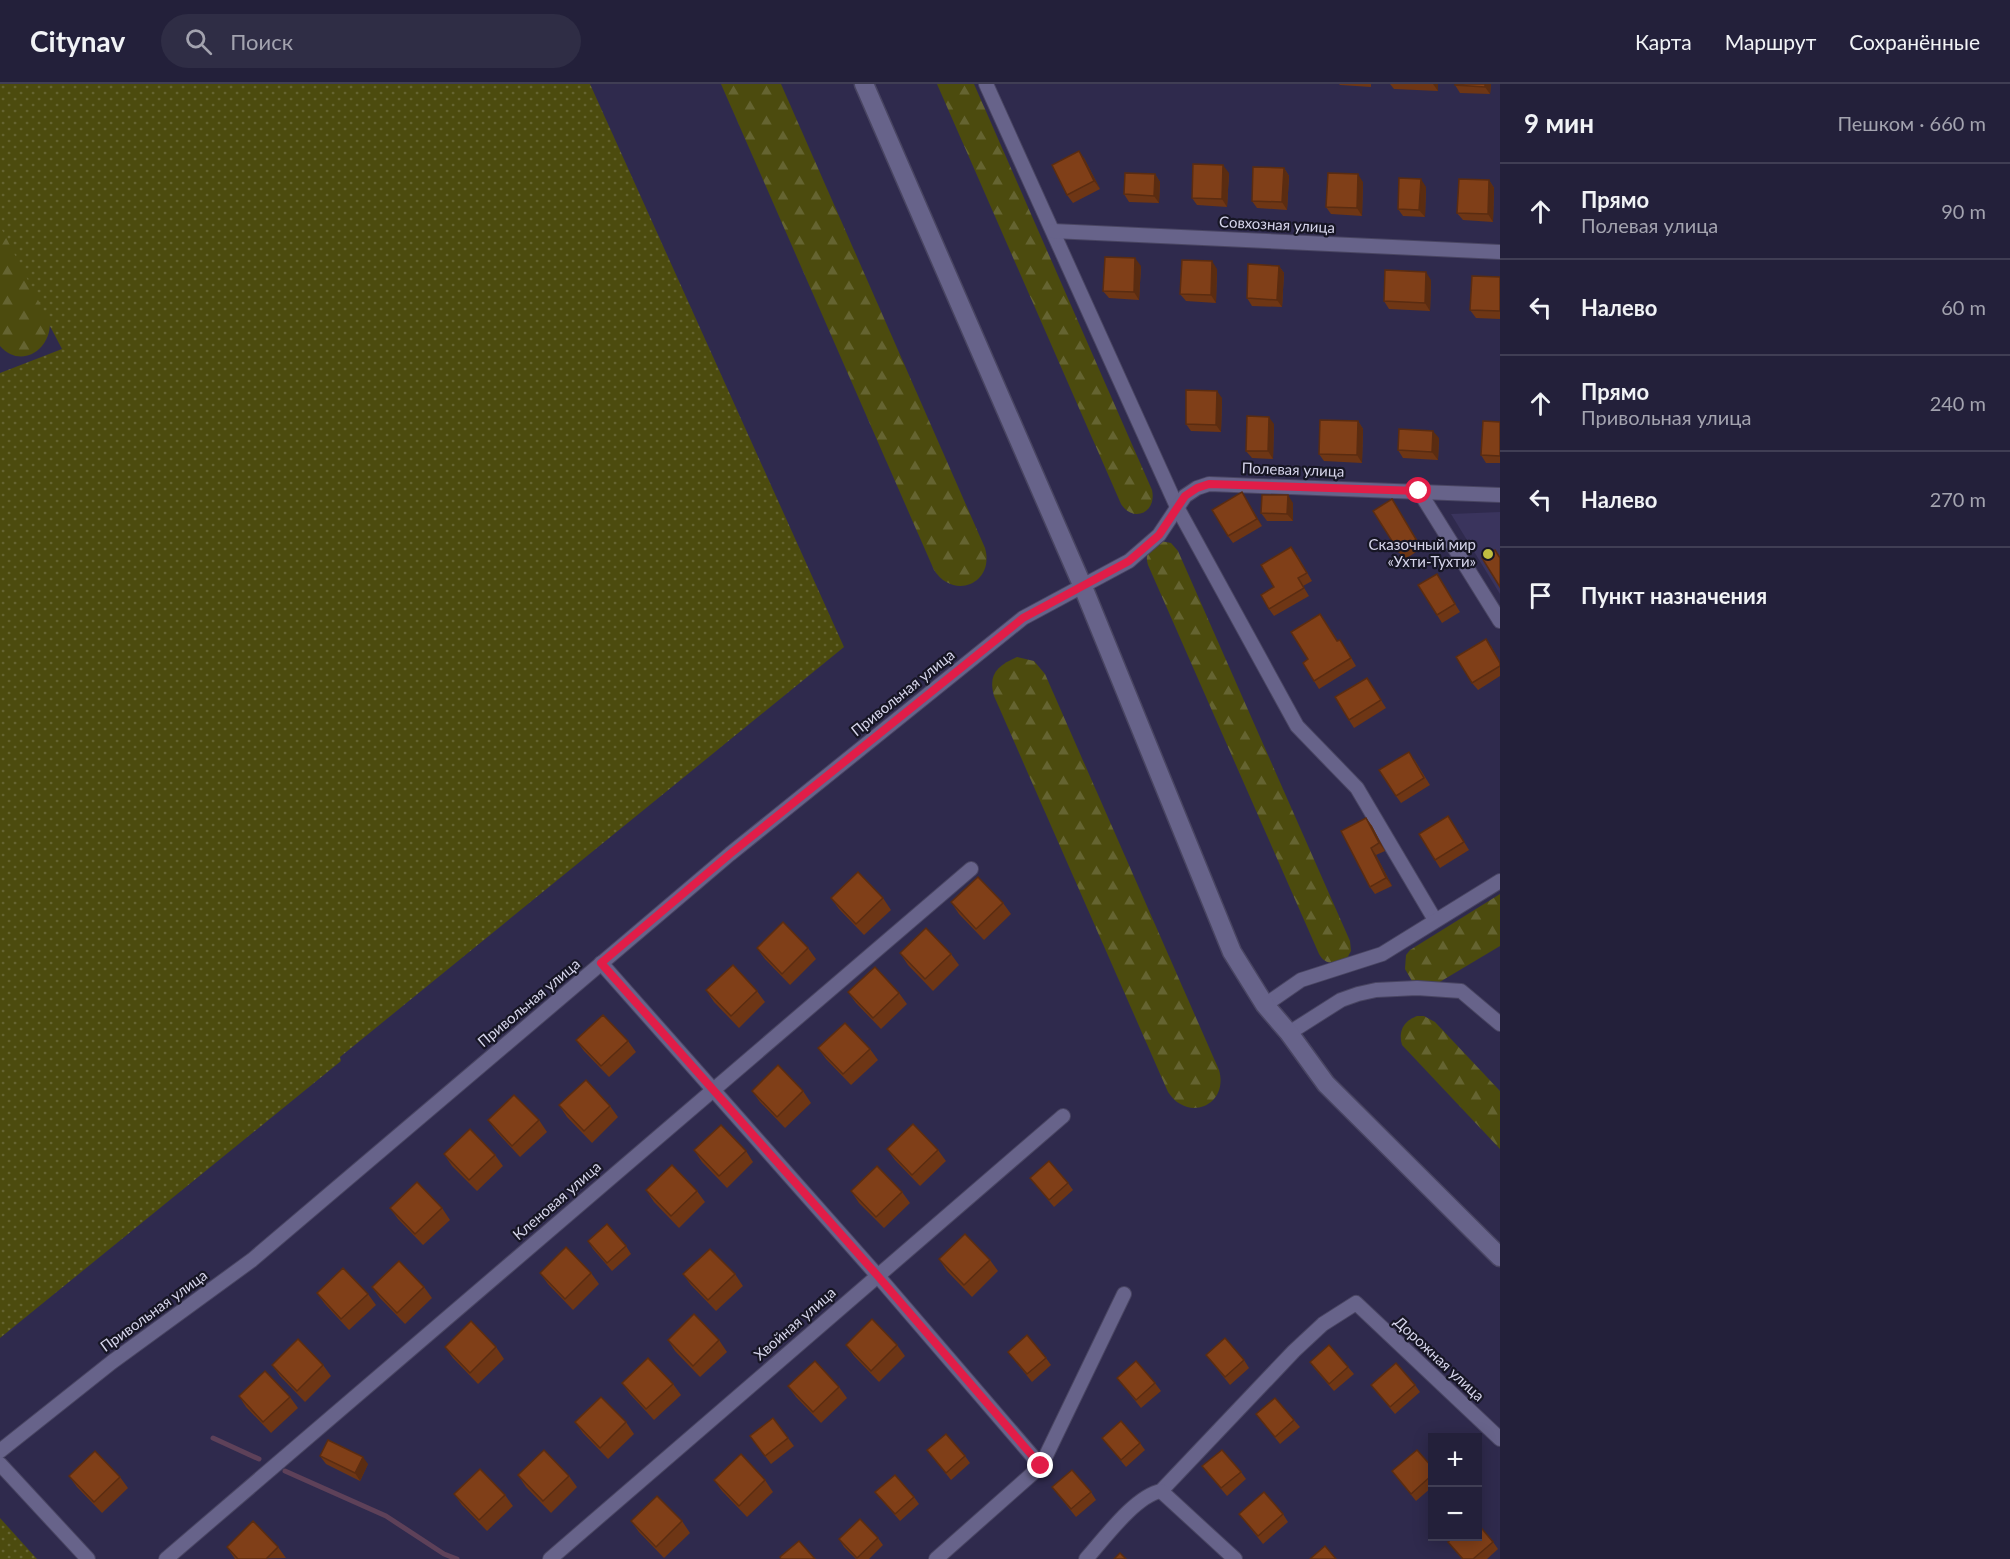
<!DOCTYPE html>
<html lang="ru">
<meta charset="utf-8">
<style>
:root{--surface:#23203a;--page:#2f2d45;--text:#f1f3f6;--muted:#a3a3af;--line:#403e54}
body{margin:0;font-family:Lato,sans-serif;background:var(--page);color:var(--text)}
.controls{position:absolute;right:18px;bottom:18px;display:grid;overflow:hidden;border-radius:0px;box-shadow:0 3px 15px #0003}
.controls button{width:54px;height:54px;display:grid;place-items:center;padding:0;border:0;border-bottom:2px solid var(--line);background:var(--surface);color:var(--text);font:30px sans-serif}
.stop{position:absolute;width:18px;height:18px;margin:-14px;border:4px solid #e11d48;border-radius:50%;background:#fff}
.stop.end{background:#e11d48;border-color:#fff;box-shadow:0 2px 6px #0008}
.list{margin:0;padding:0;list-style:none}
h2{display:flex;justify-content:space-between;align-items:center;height:78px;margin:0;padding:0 24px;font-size:26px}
h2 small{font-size:20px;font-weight:400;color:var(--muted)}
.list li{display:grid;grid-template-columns:39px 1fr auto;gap:18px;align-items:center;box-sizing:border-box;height:96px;padding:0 24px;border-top:2px solid var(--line)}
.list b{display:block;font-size:22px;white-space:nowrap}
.list p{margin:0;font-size:20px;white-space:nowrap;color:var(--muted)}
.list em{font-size:20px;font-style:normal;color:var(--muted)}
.icon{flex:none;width:33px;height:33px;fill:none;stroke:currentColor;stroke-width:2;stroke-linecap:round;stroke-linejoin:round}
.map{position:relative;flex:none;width:1500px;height:1475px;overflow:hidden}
header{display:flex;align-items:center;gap:36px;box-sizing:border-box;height:84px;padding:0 30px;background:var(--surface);border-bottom:2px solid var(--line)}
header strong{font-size:28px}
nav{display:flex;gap:33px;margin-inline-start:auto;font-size:21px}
.search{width:420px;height:54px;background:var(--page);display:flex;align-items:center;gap:15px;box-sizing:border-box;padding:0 21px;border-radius:33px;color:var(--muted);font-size:22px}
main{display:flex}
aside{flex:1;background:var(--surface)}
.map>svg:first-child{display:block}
.built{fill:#3a345d}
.green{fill:url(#green-dots)}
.forest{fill:url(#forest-firs)}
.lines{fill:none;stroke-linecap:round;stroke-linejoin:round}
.stream{stroke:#5e4159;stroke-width:5}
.street-casing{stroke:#494562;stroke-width:16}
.secondary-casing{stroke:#494562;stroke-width:21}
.street{stroke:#67638a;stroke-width:14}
.secondary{stroke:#67638a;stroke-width:18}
.wall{fill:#6e3615}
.shaded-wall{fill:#5a2c11}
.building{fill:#803f18;stroke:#5a2c11;stroke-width:1.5}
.route{stroke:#e11d48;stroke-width:8}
.poi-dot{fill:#c0be40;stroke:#171625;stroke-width:2}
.labels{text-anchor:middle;stroke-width:4.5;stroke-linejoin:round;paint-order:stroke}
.street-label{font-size:15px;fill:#d6d5eb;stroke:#171625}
.poi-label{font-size:15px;fill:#d6d5eb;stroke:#171625;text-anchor:end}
</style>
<header>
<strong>Citynav</strong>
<div class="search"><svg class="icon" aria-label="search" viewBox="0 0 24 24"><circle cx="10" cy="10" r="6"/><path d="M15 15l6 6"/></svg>Поиск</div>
<nav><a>Карта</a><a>Маршрут</a><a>Сохранённые</a></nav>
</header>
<main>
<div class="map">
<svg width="1500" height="1475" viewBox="0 0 1500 1475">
<defs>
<pattern id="green-dots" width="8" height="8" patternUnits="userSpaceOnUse" patternTransform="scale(1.5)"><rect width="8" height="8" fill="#4c4b0e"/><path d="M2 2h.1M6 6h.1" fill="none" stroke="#656431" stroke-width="1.8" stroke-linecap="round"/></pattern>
<pattern id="forest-firs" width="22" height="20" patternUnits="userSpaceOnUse" patternTransform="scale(1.5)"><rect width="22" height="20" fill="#4c4b0e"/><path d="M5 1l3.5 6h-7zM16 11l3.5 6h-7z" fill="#656431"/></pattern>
</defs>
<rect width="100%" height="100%" fill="#2f2a4d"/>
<path class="built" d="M1500,428V510L1451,430Z"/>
<g class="green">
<path d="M0,0H590L844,563L340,973L341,977L0,1254V289L62,265L0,147Z"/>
<path d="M0,1434L37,1475H0Z"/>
</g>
<g class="forest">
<path d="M721,0H781L985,464C995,499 954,517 934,486Z"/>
<path d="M937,0H974L1152,406C1157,429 1133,439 1121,420Z"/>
<path d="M0,142L50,239C50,267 20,285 0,262Z"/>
<path d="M1161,457L1171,459L1178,467L1350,857L1351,867L1346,876C1334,879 1326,882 1319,870L1148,481C1144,468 1151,464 1161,457Z"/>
<path d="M1017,573L1034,577L1045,590L1219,986C1229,1021 1188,1039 1168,1008L994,612C988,590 997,582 1017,573Z"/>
<path d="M1500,810V862L1438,899L1418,901L1412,897L1405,885L1406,871L1410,866Z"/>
<path d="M1417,932H1424L1435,938L1500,1007V1065L1402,961C1398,948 1403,937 1417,932Z"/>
</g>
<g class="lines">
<g class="stream">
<path d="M213,1354L259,1375"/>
<path d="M285,1387L386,1432L444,1470L457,1475"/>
</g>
<g class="street-casing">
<g id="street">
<path d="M986,0L1178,425L1297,642L1357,704L1435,836"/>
<path d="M1053,147L1500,168"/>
<path d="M1419,407L1500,537"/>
<path d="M601,879L877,1191L1041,1382"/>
<path d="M1265,921L1301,896L1382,870L1500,797"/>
<path d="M1289,949L1341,916L1358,910L1376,906L1417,904L1461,907L1500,940"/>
<path d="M0,1367L112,1278L252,1176L730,770L1023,534L1129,477L1159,451L1185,412L1197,404L1209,400L1500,411"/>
<path d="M0,1380L88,1475"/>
<path d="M1161,1407L1294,1267L1323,1240L1356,1219L1500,1355"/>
<path d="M166,1475L971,785"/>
<path d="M550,1475L1063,1032"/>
<path d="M936,1475L1041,1382L1124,1210"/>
<path d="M1086,1475C1104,1455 1135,1412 1161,1407L1235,1475"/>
</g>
</g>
<g class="secondary-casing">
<path id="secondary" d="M864,0L1083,503L1232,868L1265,921L1289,949L1326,1000L1500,1173"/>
</g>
<use href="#street" class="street"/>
<use href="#secondary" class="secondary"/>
</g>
<g class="wall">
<path d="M1339,0H1371V3L1340,1Z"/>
<path d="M1390,0H1438V7L1394,5Z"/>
<path d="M1491,0L1490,10L1460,9L1455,1Z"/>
<path d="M1084,74L1100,105L1073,119L1067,111Z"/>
<path d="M1284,84L1289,92L1287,126L1257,124L1252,117Z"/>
<path d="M1229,89L1227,123L1197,121L1192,114Z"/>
<path d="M1155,90L1160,98L1159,119L1129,118L1124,110Z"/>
<path d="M1489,96L1494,104L1493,138L1463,136L1457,129Z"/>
<path d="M1363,98L1362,132L1331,130L1326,123Z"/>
<path d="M1426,103L1425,133L1403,132L1398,125Z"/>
<path d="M1141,182L1139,216L1109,214L1103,207Z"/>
<path d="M1279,182L1284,189L1282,223L1252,222L1247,214Z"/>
<path d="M1217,185L1216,219L1186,217L1180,210Z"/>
<path d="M1500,193V235L1476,234L1470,226Z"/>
<path d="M1431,196L1430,227L1389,225L1384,217Z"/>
<path d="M1222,314L1221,348L1191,347L1186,340Z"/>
<path d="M1358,337L1363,345L1362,379L1324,377L1319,370Z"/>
<path d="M1500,338V379H1486L1481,371Z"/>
<path d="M1274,340L1273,375L1252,374L1246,367Z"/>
<path d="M1439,354L1438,376L1403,374L1398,366Z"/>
<path d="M1242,408L1262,442L1233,459L1228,452Z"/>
<path d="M1392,415L1422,464L1404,476L1399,468Z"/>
<path d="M1293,419V437H1267L1261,429Z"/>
<path d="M1297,471L1312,497L1303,502L1309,512L1274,532L1269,525L1274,503Z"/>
<path d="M1437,490L1460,528L1442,539L1437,531Z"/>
<path d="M1320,530L1338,557L1345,563L1356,582L1319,605L1314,597L1308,575Z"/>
<path d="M1491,562L1500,578V592L1478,606L1472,599Z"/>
<path d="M1367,594L1386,624L1354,644L1349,636Z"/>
<path d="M1414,675L1430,701L1401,719L1396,712Z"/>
<path d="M1366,734L1372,742L1385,767L1376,771L1392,802L1375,810L1370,803Z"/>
<path d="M1453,740L1469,766L1440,784L1435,776Z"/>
<path d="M831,814H883L891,826L864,851L839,825Z"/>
<path d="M951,818L1003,819L1011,830L984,856L959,830Z"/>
<path d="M757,864H808L816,875L790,901L765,875Z"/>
<path d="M900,869L951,870L959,881L933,907L908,881Z"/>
<path d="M706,906L757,907L765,918L739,944L714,918Z"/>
<path d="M848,908L899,909L907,920L881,945L856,919Z"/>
<path d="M576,956L628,957L636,968L609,993L584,967Z"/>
<path d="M818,964L870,965L878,976L851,1001L826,975Z"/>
<path d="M752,1007H803L811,1019L785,1044L760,1018Z"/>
<path d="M559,1021L610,1022L618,1033L592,1059L567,1033Z"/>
<path d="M488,1036H539L547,1048L520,1073L496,1047Z"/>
<path d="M887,1065L938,1066L946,1077L920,1102L895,1076Z"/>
<path d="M694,1066L746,1067L753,1078L727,1104L702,1078Z"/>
<path d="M444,1070L495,1071L503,1082L477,1107L452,1082Z"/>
<path d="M1030,1094L1068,1099L1073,1106L1054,1123Z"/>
<path d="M646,1106L697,1107L705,1118L679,1144L654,1118Z"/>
<path d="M851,1107L902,1108L910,1119L884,1144L859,1119Z"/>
<path d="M390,1124H442L450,1136L423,1161L398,1135Z"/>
<path d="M588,1157L626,1162L631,1170L612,1187L593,1165Z"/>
<path d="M939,1175L990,1176L998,1187L972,1213L947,1187Z"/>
<path d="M540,1189H591L599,1200L573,1226L548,1200Z"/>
<path d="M683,1190H735L743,1202L716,1227L691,1201Z"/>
<path d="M372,1203H424L432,1214L405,1240L380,1214Z"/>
<path d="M317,1209L368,1210L376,1221L349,1246L325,1220Z"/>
<path d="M668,1256H719L727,1268L700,1293L675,1267Z"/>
<path d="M846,1261H897L905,1272L879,1298L854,1272Z"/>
<path d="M445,1263H496L504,1275L478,1300L453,1274Z"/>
<path d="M1008,1268L1046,1274L1051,1281L1032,1298Z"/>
<path d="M1206,1271L1244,1276L1249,1284L1230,1301Z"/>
<path d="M1310,1278L1348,1283L1354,1290L1334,1307L1315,1285Z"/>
<path d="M272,1281H323L331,1292L305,1318L280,1292Z"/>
<path d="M1117,1294L1155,1299L1161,1307L1141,1324Z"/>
<path d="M622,1299L673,1300L681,1311L654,1336L630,1310Z"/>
<path d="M1371,1301H1415L1420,1308L1395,1330Z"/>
<path d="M788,1302L839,1303L847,1314L821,1339L796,1313Z"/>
<path d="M239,1312L290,1313L298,1324L271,1349L246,1323Z"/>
<path d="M1256,1330L1294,1336L1300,1343L1280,1360Z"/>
<path d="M773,1334L794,1362L771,1380L750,1352Z"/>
<path d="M575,1338H626L634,1350L608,1375L583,1349Z"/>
<path d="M1102,1354L1140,1359L1145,1366L1126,1383Z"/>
<path d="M927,1366L965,1372L970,1379L951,1396Z"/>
<path d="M320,1372L368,1380L360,1397L326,1380Z"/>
<path d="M1202,1382L1241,1388L1246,1395L1227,1412Z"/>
<path d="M1432,1383V1403L1416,1417L1392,1387Z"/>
<path d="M518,1391L569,1392L577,1403L551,1429L526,1403Z"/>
<path d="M69,1392L120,1393L128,1404L102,1429L77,1403Z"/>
<path d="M714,1396H765L773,1408L747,1433L722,1407Z"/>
<path d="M1052,1403L1091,1408L1096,1416L1076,1433Z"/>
<path d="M875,1408L914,1413L919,1420L900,1437Z"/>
<path d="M454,1410L505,1411L513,1422L487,1447L462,1421Z"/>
<path d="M1239,1430H1283L1288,1438L1263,1460Z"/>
<path d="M631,1437H682L690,1449L664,1474L639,1448Z"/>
<path d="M878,1454L883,1461L869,1475H856L844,1463L839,1455Z"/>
<path d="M1448,1458H1493L1498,1465L1487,1475H1462Z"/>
<path d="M227,1463H278L286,1474L235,1475Z"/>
</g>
<g class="shaded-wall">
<path d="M1433,0H1438V7Z"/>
<path d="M1485,0H1491L1490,10L1485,3Z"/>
<path d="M1079,67L1084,74L1100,105L1094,97Z"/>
<path d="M1223,81L1229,89L1227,123L1222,115Z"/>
<path d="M1284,84L1289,92L1287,126L1282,118Z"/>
<path d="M1155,90L1160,98L1159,119L1154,112Z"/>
<path d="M1358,90L1363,98L1362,132L1357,124Z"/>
<path d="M1421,95L1426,103L1425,133L1419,126Z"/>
<path d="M1489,96L1494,104L1493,138L1488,130Z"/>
<path d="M1135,174L1141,182L1139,216L1134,208Z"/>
<path d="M1212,177L1217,185L1216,219L1211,211Z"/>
<path d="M1279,182L1284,189L1282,223L1277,216Z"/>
<path d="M1426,188L1431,196L1430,227L1425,219Z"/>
<path d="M1217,307L1222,314L1221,348L1216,341Z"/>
<path d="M1269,333L1274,340L1273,375L1268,367Z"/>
<path d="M1358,337L1363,345L1362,379L1357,371Z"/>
<path d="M1433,347L1439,354L1438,376L1432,368Z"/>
<path d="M1242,408L1247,416L1262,442L1257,435Z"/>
<path d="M1288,411L1293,419V437L1287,430Z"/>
<path d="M1366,734L1372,742L1385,767L1379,759Z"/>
<path d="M1371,764L1376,771L1392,802L1386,794Z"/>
<path d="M363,1373L368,1380L360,1397L355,1389Z"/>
</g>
<g class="building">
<path d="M1455,0H1485V3L1455,1Z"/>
<path d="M1079,67L1094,97L1067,111L1052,81Z"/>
<path d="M1193,80L1223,81L1222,115L1192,114Z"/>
<path d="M1253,83L1284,84L1282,118L1252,117Z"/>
<path d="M1125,89L1155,90L1154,112L1124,110Z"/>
<path d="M1328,89L1358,90L1357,124L1326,123Z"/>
<path d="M1399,94L1421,95L1419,126L1398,125Z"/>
<path d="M1459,95L1489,96L1488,130L1457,129Z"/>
<path d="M1105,173L1135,174L1134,208L1103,207Z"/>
<path d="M1182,176L1212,177L1211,211L1180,210Z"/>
<path d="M1248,180L1279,182L1277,216L1247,214Z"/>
<path d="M1385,186L1426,188L1425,219L1384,217Z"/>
<path d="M1472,192L1500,193V227L1470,226Z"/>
<path d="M1186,306L1217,307L1216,341L1186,340Z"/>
<path d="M1247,332L1269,333L1268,367H1246Z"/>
<path d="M1320,336L1358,337L1357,371L1319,370Z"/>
<path d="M1483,337L1500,338V372L1481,371Z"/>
<path d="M1399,345L1433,347L1432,368L1398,366Z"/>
<path d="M1242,408L1257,435L1228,452L1212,426Z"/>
<path d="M1262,411H1288L1287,430L1261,429Z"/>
<path d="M1392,415L1417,457L1399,468L1373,427Z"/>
<path d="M1291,463L1307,489L1298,494L1304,504L1269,525L1261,511L1274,503L1261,481Z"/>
<path d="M1495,466L1500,474V503L1482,474Z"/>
<path d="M1437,490L1455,520L1437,531L1418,501Z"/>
<path d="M1320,530L1337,557L1340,556L1351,574L1314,597L1303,579L1308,575L1291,548Z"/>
<path d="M1486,555L1500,579V582L1472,599L1456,573Z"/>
<path d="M1367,594L1381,616L1349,636L1335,613Z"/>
<path d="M1409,668L1424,694L1396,712L1379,686Z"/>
<path d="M1448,732L1464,758L1435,776L1419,750Z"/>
<path d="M1366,734L1379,759L1371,764L1386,794L1370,803L1341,747Z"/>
<path d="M858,788L883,814L856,840L831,814Z"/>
<path d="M978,793L1003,819L976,845L951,818Z"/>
<path d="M783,838L808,864L782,890L757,864Z"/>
<path d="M926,844L951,870L925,895L900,869Z"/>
<path d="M733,881L757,907L731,932L706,906Z"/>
<path d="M875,883L899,909L873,934L848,908Z"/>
<path d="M603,931L628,957L601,982L576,956Z"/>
<path d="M845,939L870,965L843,990L818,964Z"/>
<path d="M778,981L803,1007L777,1033L752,1007Z"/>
<path d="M586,996L610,1022L584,1047L559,1021Z"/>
<path d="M514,1011L539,1036L512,1062L488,1036Z"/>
<path d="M913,1040L938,1066L912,1091L887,1065Z"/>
<path d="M721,1041L746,1067L719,1092L694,1066Z"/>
<path d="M470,1045L495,1071L469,1096L444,1070Z"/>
<path d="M1049,1077L1068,1099L1049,1116L1030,1094Z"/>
<path d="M672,1081L697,1107L671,1132L646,1106Z"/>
<path d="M877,1082L902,1108L876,1133L851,1107Z"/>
<path d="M417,1098L442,1124L415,1150L390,1124Z"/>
<path d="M607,1140L626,1162L607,1179L588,1157Z"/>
<path d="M965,1150L990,1176L964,1201L939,1175Z"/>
<path d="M566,1163L591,1189L565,1215L540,1189Z"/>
<path d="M710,1165L735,1190L708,1216L683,1190Z"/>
<path d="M399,1177L424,1203L397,1229L372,1203Z"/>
<path d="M343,1184L368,1210L341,1235L317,1209Z"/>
<path d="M694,1230L719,1256L693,1282L668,1256Z"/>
<path d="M872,1235L897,1261L871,1287L846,1261Z"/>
<path d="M471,1237L496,1263L470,1289L445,1263Z"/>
<path d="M1027,1251L1046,1274L1027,1290L1008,1268Z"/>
<path d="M1225,1254L1244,1276L1225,1293L1206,1271Z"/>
<path d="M298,1255L323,1281L297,1307L272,1281Z"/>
<path d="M1329,1261L1348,1283L1329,1300L1310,1278Z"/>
<path d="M648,1274L673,1300L646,1325L622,1299Z"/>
<path d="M815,1277L839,1303L813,1328L788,1302Z"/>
<path d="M1136,1277L1155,1299L1136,1316L1117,1294Z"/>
<path d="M1396,1279L1415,1301L1390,1323L1371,1301Z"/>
<path d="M265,1287L290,1313L263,1338L239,1312Z"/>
<path d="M601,1313L626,1338L600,1364L575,1338Z"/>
<path d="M1275,1314L1294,1336L1275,1353L1256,1330Z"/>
<path d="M773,1334L788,1354L765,1372L750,1352Z"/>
<path d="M1121,1337L1140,1359L1121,1376L1102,1354Z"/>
<path d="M946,1350L965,1372L946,1389L927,1366Z"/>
<path d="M328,1356L363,1373L355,1389L320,1372Z"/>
<path d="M544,1366L569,1392L543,1417L518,1391Z"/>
<path d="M1222,1366L1241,1388L1221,1404L1202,1382Z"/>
<path d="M1417,1366L1432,1383V1391L1411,1410L1392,1387Z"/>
<path d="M95,1367L120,1393L94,1418L69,1392Z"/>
<path d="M741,1370L765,1396L739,1422L714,1396Z"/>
<path d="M480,1385L505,1411L479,1436L454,1410Z"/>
<path d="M1072,1386L1091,1408L1071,1425L1052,1403Z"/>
<path d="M895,1391L914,1413L895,1430L875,1408Z"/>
<path d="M1264,1408L1283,1430L1258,1452L1239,1430Z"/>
<path d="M657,1412L682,1437L656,1463L631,1437Z"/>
<path d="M860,1435L878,1454L857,1474L839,1455Z"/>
<path d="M253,1437L278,1463L266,1475H238L227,1463Z"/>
<path d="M1478,1440L1493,1458L1473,1475H1463L1448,1458L1455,1452H1478Z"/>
<path d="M799,1457L815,1475H781L780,1473Z"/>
<path d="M1325,1462L1336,1475H1310Z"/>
<path d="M1120,1469L1126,1475H1114Z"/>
</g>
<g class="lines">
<path class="route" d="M1041,1382L877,1191L601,879L730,770L1023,534L1129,477L1159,451L1185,412L1197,404L1209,400L1419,407"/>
</g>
<circle class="poi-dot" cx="1488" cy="470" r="6"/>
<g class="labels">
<g class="street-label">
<text transform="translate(1277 141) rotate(3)" y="5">Совхозная улица</text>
<text transform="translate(1293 386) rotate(2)" y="5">Полевая улица</text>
<text transform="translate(903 609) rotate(-39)" y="5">Привольная улица</text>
<text transform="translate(529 919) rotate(-40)" y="5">Привольная улица</text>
<text transform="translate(557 1117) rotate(-41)" y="5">Кленовая улица</text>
<text transform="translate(154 1227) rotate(-36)" y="5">Привольная улица</text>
<text transform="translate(795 1240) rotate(-41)" y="5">Хвойная улица</text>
<text transform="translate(1439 1275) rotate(43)" y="5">Дорожная улица</text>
</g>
<g class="poi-label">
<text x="1476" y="466">Сказочный мир<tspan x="1476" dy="17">«Ухти-Тухти»</tspan></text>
</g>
</g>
</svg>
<div class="controls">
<button>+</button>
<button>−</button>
</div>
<div class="stop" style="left:1419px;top:407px"></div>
<div class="stop end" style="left:1041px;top:1382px"></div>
</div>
<aside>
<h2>9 мин<small>Пешком · 660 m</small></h2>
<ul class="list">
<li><svg class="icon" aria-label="ahead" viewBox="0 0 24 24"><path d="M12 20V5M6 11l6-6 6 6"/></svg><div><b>Прямо</b><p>Полевая улица</p></div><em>90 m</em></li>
<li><svg class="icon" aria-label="left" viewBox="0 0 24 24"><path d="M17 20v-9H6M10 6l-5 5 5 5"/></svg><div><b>Налево</b></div><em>60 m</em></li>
<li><svg class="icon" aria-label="ahead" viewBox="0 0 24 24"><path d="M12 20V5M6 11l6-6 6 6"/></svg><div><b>Прямо</b><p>Привольная улица</p></div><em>240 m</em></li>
<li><svg class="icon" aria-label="left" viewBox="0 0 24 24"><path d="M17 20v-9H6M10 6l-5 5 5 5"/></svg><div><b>Налево</b></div><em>270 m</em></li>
<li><svg class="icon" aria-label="arrive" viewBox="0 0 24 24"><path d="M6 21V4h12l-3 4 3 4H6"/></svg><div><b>Пункт назначения</b></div></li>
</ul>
</aside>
</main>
